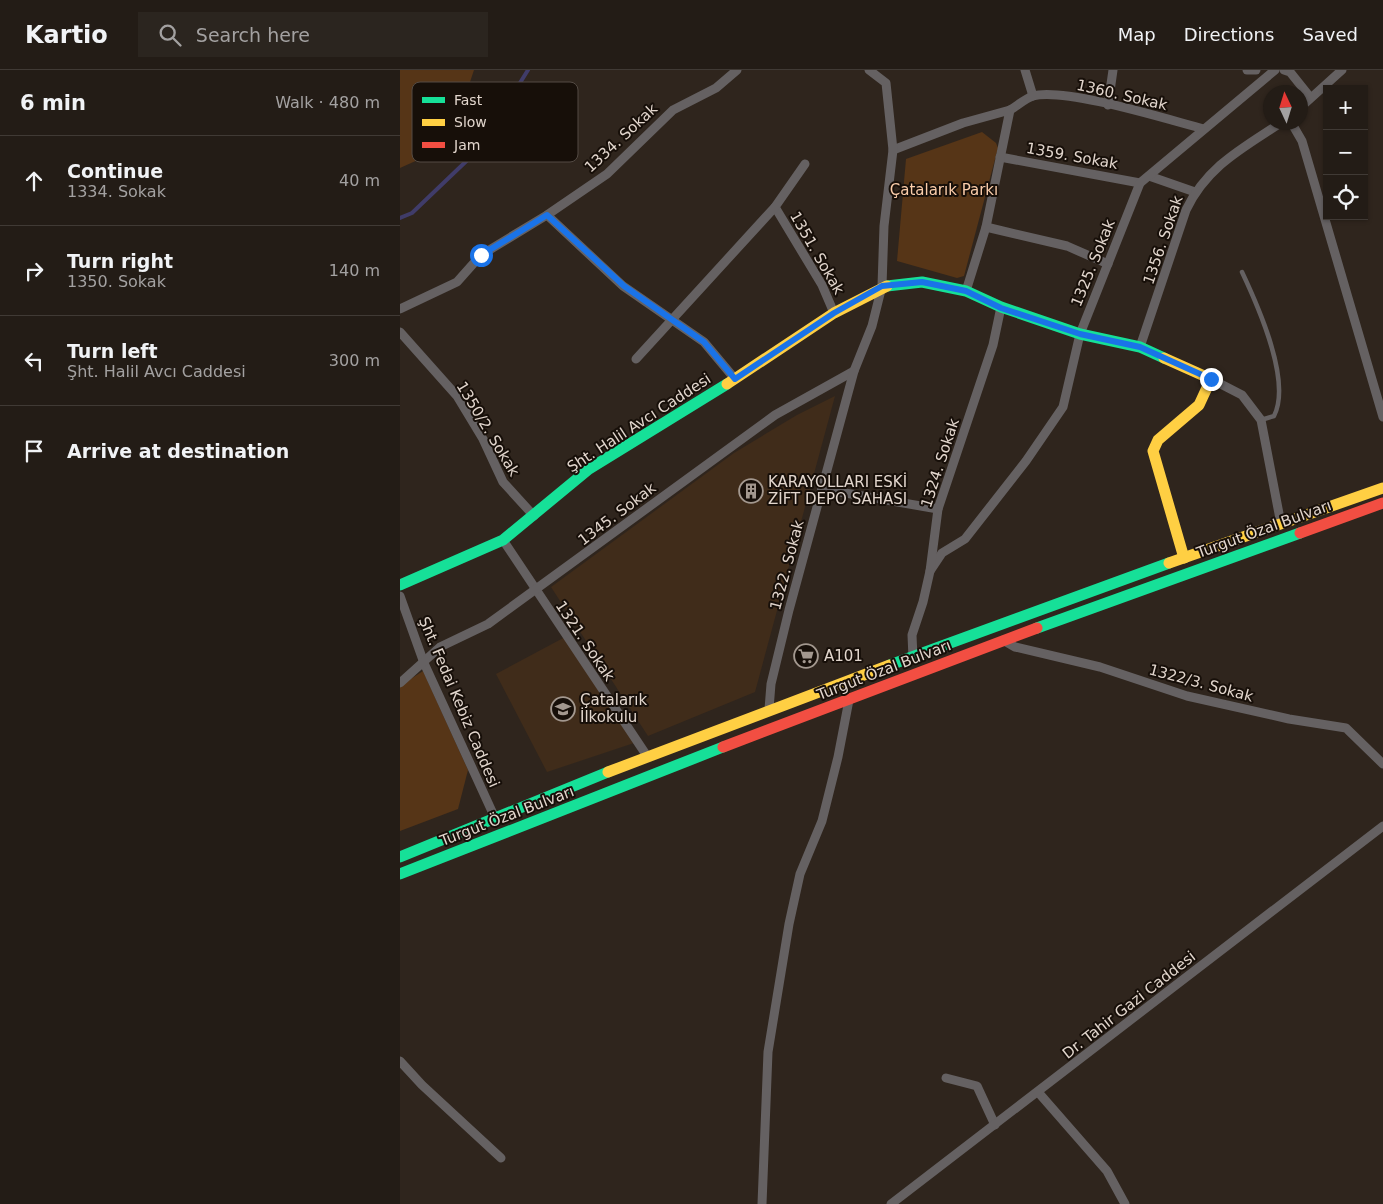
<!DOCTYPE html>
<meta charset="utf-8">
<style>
:root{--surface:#231c16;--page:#2b251f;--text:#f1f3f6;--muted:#a3a1a1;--line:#403a35}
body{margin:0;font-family:"DejaVu Sans",sans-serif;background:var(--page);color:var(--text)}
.controls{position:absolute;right:15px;top:15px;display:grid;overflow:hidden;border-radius:0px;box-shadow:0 1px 4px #0004}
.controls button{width:45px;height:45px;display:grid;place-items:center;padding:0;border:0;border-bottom:1px solid var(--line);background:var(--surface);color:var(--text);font:25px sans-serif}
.compass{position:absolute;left:863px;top:15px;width:45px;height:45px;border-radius:50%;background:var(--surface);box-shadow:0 1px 4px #0004;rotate:356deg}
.stop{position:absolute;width:15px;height:15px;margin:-11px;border:4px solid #1a73e8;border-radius:50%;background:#fff}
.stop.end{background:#1a73e8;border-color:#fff;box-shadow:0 1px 5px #0008}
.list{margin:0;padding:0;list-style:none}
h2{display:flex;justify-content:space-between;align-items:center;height:65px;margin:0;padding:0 20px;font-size:21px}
h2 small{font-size:16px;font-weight:400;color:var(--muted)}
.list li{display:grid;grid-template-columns:32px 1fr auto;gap:15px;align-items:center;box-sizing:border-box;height:90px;padding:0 20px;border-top:1px solid var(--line)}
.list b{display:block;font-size:19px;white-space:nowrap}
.list p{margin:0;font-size:16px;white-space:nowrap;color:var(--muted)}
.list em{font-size:16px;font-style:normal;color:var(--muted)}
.icon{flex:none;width:28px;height:28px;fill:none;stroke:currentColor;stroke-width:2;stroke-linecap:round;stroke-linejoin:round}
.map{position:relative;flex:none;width:983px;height:1134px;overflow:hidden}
header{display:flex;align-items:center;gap:30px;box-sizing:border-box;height:70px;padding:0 25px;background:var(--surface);border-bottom:1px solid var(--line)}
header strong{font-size:24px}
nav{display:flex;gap:28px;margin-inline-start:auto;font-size:18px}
.search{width:350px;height:45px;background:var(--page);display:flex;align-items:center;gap:12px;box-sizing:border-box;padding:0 18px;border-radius:0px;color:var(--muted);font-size:19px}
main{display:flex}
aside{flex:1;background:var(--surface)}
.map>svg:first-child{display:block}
.built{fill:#402c1a}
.green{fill:#563517}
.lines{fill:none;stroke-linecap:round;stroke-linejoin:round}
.stream{stroke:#403c69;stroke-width:4}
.lane{stroke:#656162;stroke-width:4.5}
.street{stroke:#656162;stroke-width:9}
.fast{stroke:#16e098;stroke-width:11}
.slow{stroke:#ffcf43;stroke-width:11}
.jam{stroke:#f24e42;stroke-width:11}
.route{stroke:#1a73e8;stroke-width:6}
.labels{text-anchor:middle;stroke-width:4;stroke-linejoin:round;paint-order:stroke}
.street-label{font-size:15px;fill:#e2d6cd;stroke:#170f09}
.park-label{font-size:15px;fill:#fbcdaa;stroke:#170f09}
.poi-label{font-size:15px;fill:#e2d6cd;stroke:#170f09;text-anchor:start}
.key{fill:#170f09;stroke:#544b44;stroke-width:1}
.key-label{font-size:14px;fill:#e2d6cd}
</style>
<header>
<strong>Kartio</strong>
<div class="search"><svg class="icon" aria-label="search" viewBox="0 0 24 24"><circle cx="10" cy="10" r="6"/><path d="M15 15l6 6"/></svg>Search here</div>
<nav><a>Map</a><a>Directions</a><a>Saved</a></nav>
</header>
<main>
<aside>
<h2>6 min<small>Walk · 480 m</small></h2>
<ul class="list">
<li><svg class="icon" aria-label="ahead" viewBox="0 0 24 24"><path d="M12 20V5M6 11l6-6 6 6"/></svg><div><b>Continue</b><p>1334. Sokak</p></div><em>40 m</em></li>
<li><svg class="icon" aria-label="right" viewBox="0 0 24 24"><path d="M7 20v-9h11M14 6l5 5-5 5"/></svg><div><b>Turn right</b><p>1350. Sokak</p></div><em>140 m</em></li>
<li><svg class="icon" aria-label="left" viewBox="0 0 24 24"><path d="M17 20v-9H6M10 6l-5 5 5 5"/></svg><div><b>Turn left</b><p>Şht. Halil Avcı Caddesi</p></div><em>300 m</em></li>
<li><svg class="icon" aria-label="arrive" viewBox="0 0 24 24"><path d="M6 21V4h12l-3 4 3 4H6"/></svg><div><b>Arrive at destination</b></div></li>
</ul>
</aside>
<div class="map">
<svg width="983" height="1134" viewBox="0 0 983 1134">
<rect width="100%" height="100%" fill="#2f251d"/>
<g class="built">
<path d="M435,326L355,622L248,666L151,517L334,383L397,345Z"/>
<path d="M167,566L234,673L147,702L96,604Z"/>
</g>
<g class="green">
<path d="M0,0H74L63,33L31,84L0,98Z"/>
<path d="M582,62L596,73L598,78L564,206L557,208L497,191L506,89Z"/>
<path d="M23,601L68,700L58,739L0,761V616Z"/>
</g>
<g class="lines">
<path class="stream" d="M0,148L12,143L79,79L128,0"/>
<path class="lane" d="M842,202C858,236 892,311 874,346L861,350"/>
<g class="street">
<path d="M625,0L633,26"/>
<path d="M847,0H856"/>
<path d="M884,0L890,2L910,27"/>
<path d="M708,35L713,0"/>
<path d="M901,37L942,0"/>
<path d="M891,52L902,71L983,347"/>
<path d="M493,80L563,53L610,40"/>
<path d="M600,87L740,113"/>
<path d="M749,106L795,122"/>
<path d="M375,137L422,215L434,243"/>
<path d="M147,145L223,216L304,272L335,309"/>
<path d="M586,157L667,176L708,194"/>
<path d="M566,221L586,157L610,40C617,36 626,28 633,26C664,17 769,50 804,59"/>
<path d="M0,239L57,212L81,185L147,145L207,104L273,40L316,18L337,0"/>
<path d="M0,262L57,326L83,369L103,412L134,446"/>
<path d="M740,277L786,140C807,96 843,78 882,52"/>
<path d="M236,289L375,137L405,94"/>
<path d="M811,309L842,325L861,350L881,454"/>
<path d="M422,419L538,439"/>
<path d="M103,470L247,686"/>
<path d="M530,501L542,483L565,469L626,391L663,337L680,264L740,113L875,0"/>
<path d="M0,526L24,593L95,748"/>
<path d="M603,570L615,577L700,597L787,626L889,649L946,658L983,694"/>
<path d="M513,588L512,565L523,532L530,501L538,439L593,275L601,237"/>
<path d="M0,613L40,577L88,554L375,345L454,301"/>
<path d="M369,639L371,614L389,540L454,301L472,256L482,216L484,156L493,80L486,13L469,0"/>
<path d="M0,991L22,1015L101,1088"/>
<path d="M546,1008L577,1016L595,1055"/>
<path d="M638,1022L707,1101L725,1134"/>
<path d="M362,1134L368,982L389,854L400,804L422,751L438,687L449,630"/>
<path d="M491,1134L983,756"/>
</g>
<g class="fast">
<path d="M487,216L522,212L566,221L601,237L680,264L740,277L764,288"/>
<path d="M0,515L103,470L189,399L327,314"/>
<path d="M637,558L900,463"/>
<path d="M490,595L769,493"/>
<path d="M0,787L208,702"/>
<path d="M0,804L323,677"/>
</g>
<g class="slow">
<path d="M764,288L811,309L799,335L758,370L753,381L784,488"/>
<path d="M327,314L434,243L487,216"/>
<path d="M769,493L983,418"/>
<path d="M208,702L490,595"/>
</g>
<g class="jam">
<path d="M900,463L983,433"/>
<path d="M323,677L637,558"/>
</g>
</g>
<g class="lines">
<path class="route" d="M81,185L147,145L224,216L304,272L335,309L434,243L482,216L522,212L566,221L601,238L680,264L740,277L811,309"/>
</g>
<defs>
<g id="building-ring" transform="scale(1.25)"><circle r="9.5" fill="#170f09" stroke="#a3988f" stroke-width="1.5"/><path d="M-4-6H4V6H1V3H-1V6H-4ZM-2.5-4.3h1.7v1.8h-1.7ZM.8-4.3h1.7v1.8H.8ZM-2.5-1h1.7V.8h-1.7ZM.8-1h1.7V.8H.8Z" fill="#a3988f"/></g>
<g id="supermarket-ring" transform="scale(1.25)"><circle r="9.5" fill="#170f09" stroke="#a3988f" stroke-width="1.5"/><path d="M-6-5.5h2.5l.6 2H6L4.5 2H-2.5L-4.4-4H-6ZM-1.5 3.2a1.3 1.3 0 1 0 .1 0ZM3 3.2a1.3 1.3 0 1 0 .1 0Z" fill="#a3988f"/></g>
<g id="school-ring" transform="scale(1.25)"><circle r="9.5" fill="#170f09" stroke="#a3988f" stroke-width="1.5"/><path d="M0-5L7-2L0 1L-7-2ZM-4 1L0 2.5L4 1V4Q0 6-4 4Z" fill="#a3988f"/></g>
</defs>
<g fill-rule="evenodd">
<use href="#building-ring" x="351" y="421"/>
<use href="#supermarket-ring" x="406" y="586"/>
<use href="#school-ring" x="163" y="639"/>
</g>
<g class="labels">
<g class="street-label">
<text transform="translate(722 25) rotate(13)" y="5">1360. Sokak</text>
<text transform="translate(221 68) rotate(-43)" y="5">1334. Sokak</text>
<text transform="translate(672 86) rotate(10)" y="5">1359. Sokak</text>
<text transform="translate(763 170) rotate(-71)" y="5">1356. Sokak</text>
<text transform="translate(417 183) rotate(60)" y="5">1351. Sokak</text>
<text transform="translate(693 193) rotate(-68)" y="5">1325. Sokak</text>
<text transform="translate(239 353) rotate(-33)" y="5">Şht. Halil Avcı Caddesi</text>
<text transform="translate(88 359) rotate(59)" y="5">1350/2. Sokak</text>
<text transform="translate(540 393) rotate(-72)" y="5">1324. Sokak</text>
<text transform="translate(217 444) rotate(-37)" y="5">1345. Sokak</text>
<text transform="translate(864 459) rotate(-20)" y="5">Turgut Özal Bulvarı</text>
<text transform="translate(387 495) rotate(-75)" y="5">1322. Sokak</text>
<text transform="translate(185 571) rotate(56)" y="5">1321. Sokak</text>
<text transform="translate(484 600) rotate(-21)" y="5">Turgut Özal Bulvarı</text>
<text transform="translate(801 613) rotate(15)" y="5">1322/3. Sokak</text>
<text transform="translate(59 632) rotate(67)" y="5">Şht. Fedai Kebiz Caddesi</text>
<text transform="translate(107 746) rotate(-21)" y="5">Turgut Özal Bulvarı</text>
<text transform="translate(729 935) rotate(-38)" y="5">Dr. Tahir Gazi Caddesi</text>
</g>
<g class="park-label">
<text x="544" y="125">Çatalarık Parkı</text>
</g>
<g class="poi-label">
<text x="368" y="417">KARAYOLLARI ESKİ<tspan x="368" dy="17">ZİFT DEPO SAHASI</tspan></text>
<text x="424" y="591">A101</text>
<text x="180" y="635">Çatalarık<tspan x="180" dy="17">İlkokulu</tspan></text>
</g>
</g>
<rect x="12" y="12" width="166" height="80" rx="8" class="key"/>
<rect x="22" y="27" width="23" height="6" fill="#16e098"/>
<rect x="22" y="49" width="23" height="7" fill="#ffcf43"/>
<rect x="22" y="72" width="23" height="6" fill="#f24e42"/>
<g class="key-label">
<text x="54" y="35">Fast</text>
<text x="54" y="57">Slow</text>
<text x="54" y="80">Jam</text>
</g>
</svg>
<div class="controls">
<button>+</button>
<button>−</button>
<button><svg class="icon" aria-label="locate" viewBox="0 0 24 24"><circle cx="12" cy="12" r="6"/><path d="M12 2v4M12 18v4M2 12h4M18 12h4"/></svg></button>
</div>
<svg class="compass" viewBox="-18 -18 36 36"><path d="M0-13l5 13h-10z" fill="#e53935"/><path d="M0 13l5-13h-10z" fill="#a3a1a1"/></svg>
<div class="stop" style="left:81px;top:185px"></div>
<div class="stop end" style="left:811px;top:309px"></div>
</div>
</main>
